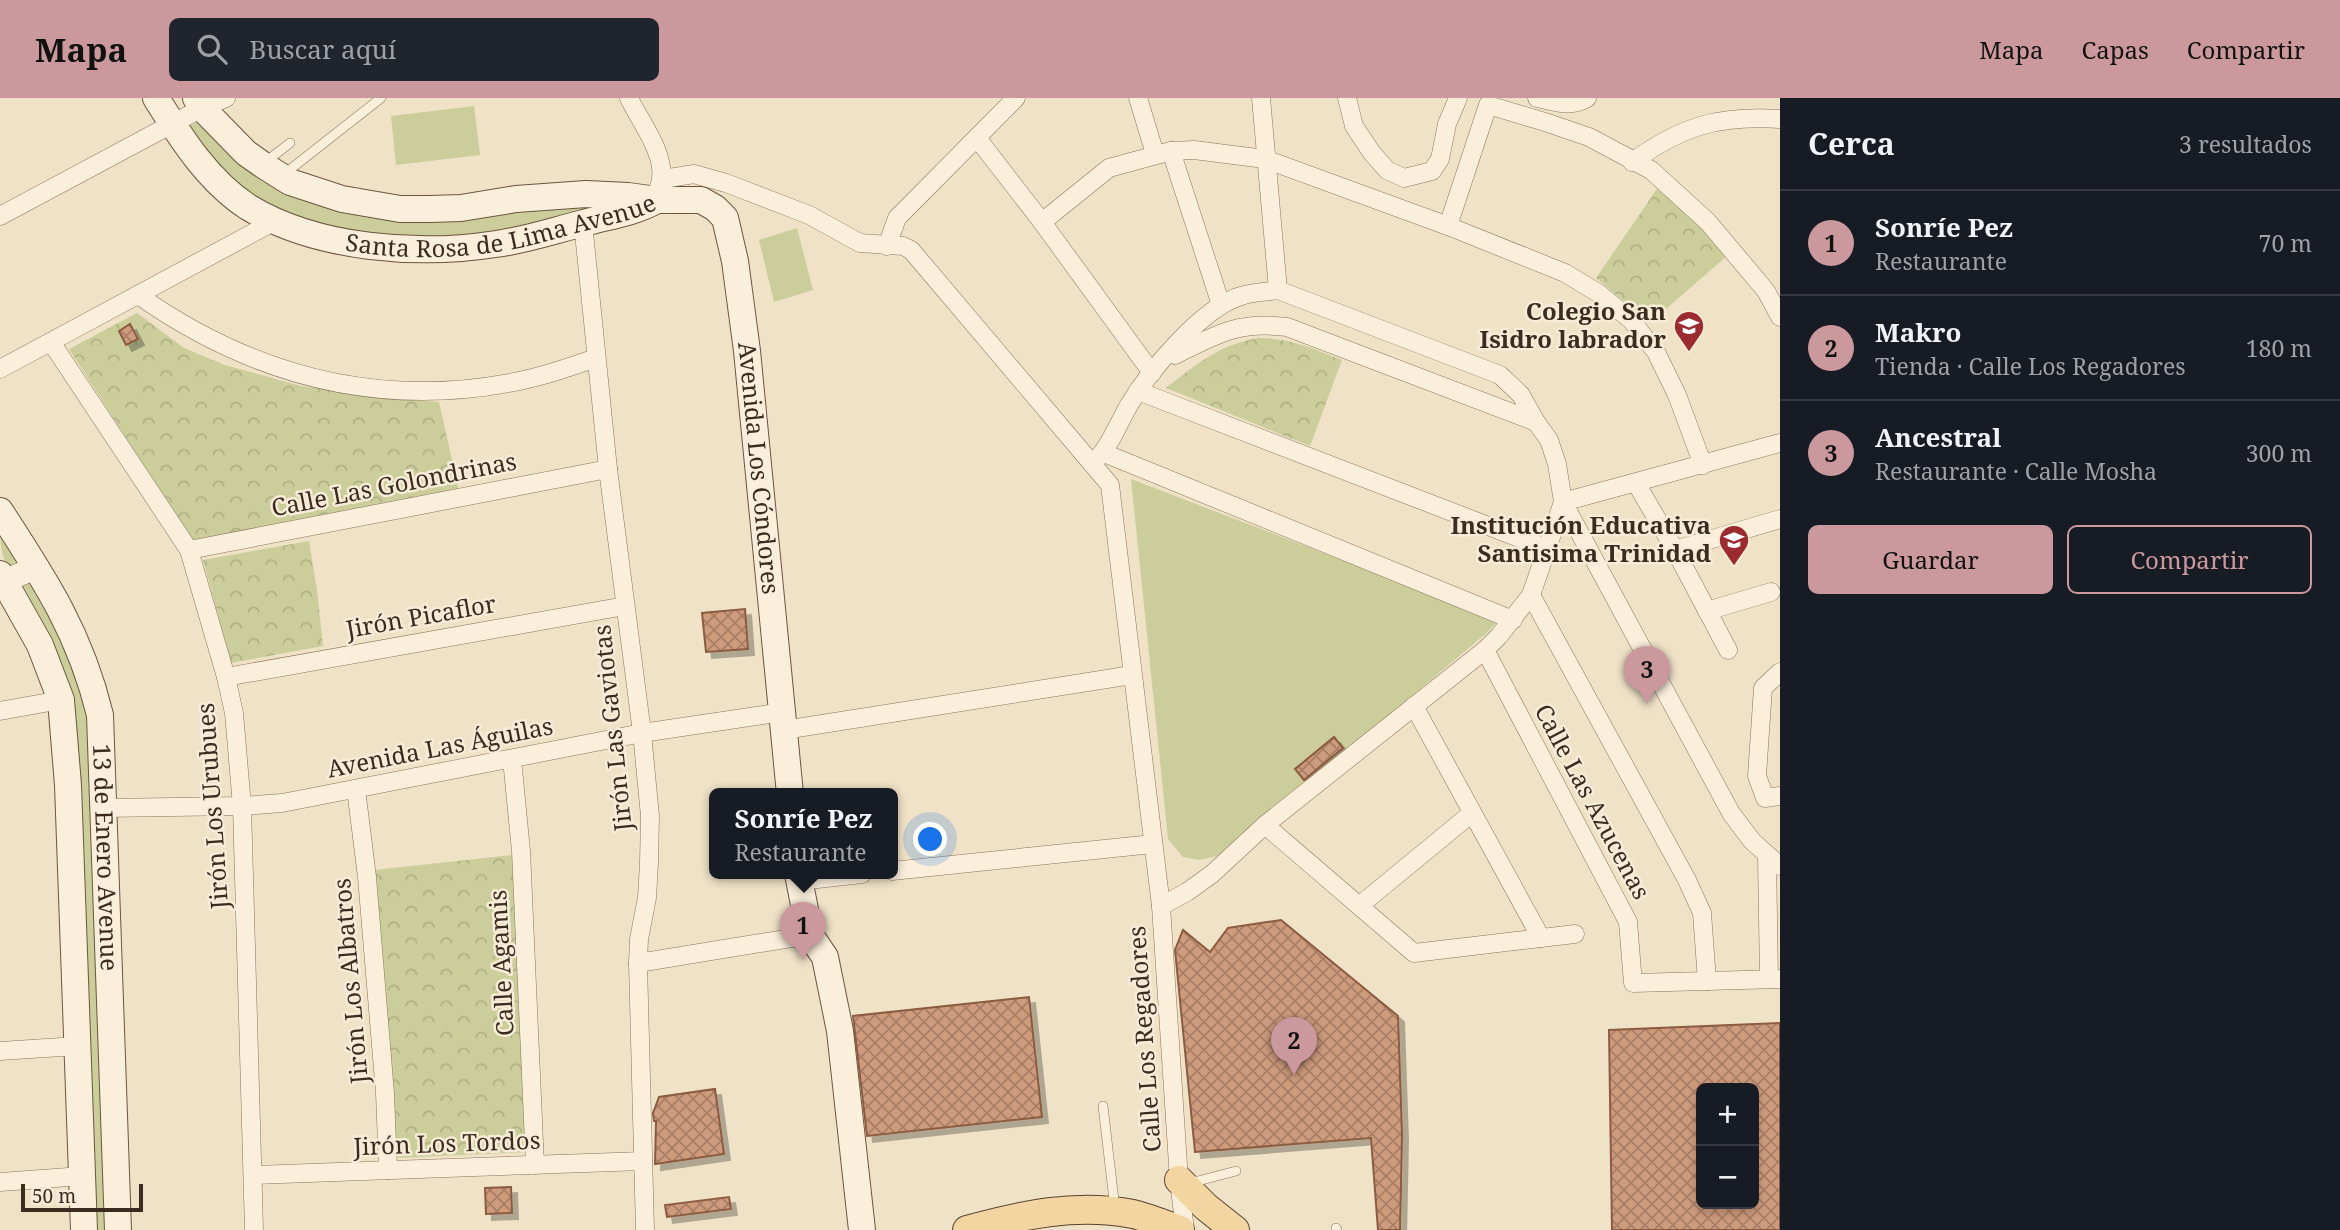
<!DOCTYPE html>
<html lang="es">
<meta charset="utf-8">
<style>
:root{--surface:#171b24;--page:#20242c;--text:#f1f3f6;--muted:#9ea1a6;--line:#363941;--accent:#cb999d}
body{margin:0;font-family:"Noto Serif",serif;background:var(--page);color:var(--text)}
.controls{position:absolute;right:21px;bottom:21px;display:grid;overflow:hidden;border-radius:10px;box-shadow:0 4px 10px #0003}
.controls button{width:63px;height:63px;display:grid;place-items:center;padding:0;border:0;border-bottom:2px solid var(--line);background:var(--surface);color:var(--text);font:35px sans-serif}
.scale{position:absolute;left:21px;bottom:18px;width:122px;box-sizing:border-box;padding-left:7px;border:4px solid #3c2c20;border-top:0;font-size:19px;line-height:24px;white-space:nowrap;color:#3c2c20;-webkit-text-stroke:5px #f7ecd7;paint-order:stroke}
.you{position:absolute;left:931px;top:742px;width:24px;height:24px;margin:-18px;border:5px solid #fff;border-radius:50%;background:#1a73e8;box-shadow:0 0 0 10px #1a73e833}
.badge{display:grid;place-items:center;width:46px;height:46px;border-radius:50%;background:var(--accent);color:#111;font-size:23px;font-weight:700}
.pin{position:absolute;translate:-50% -58px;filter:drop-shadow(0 2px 4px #0008)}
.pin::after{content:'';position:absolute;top:37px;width:24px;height:21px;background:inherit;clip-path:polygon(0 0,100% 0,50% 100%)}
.popup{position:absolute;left:709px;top:690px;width:189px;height:91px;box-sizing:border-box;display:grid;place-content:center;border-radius:10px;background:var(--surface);filter:drop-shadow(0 2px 5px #0005);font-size:23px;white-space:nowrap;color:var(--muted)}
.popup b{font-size:26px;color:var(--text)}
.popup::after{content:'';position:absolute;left:50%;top:100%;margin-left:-14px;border:14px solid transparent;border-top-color:var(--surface)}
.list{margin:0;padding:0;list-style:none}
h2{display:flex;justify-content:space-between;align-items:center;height:91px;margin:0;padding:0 28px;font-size:30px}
h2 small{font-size:23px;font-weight:400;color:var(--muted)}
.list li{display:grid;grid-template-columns:46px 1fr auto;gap:21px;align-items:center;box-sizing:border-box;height:105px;padding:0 28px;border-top:2px solid var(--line)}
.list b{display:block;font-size:26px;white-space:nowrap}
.list p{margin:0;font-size:23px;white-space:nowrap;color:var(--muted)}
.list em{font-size:23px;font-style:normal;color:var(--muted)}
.actions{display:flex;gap:14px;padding:21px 28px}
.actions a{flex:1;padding:16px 0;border:2px solid var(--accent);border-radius:10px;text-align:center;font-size:24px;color:var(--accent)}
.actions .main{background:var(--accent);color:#111}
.icon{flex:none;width:38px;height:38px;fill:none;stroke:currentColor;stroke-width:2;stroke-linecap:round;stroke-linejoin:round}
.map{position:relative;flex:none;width:1780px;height:1132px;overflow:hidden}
header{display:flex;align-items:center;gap:42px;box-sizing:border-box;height:98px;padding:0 35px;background:var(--accent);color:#111}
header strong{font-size:33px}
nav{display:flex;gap:38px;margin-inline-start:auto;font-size:24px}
.search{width:490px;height:63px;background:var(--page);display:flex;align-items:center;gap:18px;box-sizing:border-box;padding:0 24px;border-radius:10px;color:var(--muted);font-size:26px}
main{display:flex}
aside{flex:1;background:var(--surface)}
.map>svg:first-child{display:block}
.green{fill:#cbce9b}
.park{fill:url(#park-crowns)}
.building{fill:url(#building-cross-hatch);stroke:#8c5b41;stroke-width:2;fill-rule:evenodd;filter:url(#shadow)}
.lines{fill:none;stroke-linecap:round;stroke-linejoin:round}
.service-casing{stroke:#8c735c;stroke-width:10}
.minor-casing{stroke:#8c735c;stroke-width:19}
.tertiary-casing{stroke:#8c735c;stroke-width:24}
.secondary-casing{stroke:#6e543f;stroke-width:28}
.primary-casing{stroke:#5a4230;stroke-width:30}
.service{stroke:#faefdb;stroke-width:9}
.minor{stroke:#faefdb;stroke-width:18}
.tertiary{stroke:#faefdb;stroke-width:23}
.secondary{stroke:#faefdb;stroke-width:26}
.primary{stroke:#f2d5a0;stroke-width:28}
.labels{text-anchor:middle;stroke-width:5;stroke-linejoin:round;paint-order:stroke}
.street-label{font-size:24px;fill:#3c2c20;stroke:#f7ecd7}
.poi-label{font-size:24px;font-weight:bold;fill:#3c2c20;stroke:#f7ecd7;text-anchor:end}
</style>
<header>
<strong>Mapa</strong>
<div class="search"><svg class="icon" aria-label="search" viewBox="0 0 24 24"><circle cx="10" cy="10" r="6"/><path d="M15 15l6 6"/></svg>Buscar aquí</div>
<nav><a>Mapa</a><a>Capas</a><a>Compartir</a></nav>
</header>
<main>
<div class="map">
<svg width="1780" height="1132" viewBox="0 0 1780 1132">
<defs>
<pattern id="park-crowns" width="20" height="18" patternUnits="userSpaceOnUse" patternTransform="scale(1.75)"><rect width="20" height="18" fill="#cbce9b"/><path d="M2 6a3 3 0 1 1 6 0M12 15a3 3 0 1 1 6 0" fill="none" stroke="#afb185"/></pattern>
<pattern id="building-cross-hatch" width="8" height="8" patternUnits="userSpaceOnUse" patternTransform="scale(1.75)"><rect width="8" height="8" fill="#ce9b7d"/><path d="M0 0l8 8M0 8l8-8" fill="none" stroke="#a87f66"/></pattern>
<filter id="shadow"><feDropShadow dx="6" dy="6" stdDeviation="0" flood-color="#0004"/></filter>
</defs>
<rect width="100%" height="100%" fill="#efe2c7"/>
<g class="green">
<path d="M474,8L480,57L396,67L391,18Z"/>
<path d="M199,23L314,102L564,101L628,109L430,145L298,124L229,84L189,29Z"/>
<path d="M797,130L813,192L774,204L759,142Z"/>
<path d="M1131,381L1498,522L1489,533L1222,757L1199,762L1183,759L1168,741Z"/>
<path d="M0,423L24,458L12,473C0,463 0,440 0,423Z"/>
<path d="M32,482L40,483L90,613L109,1132H90L77,687L19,487Z"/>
</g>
<g class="park">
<path d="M1657,91L1698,123L1729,156L1650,225L1596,180Z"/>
<path d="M137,215L184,250L225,267L301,288L401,301L439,304L460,397L195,447L69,251Z"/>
<path d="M1258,240C1289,240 1314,251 1342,262L1310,348L1166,290C1197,266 1218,247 1258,240Z"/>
<path d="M309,443L317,492L323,548L231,565L203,462Z"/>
<path d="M512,757L529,1054L397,1060L374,772Z"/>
</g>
<g class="building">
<path d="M130,226L138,241L126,247L119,233Z"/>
<path d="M745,511L748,551L706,554L702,515Z"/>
<path d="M1334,639L1343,650L1304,682L1295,671Z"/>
<path d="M1281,822L1398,918L1402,1037L1400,1132H1378L1371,1040L1195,1054L1175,852L1183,832L1210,854L1228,830Z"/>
<path d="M1029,899L1042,1019L867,1038L853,918Z"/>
<path d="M1780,925V1132H1612L1609,932ZM1701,990H1754V1106H1701Z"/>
<path d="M715,991L724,1056L655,1066L656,1023H654L653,1015L659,999Z"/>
<path d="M511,1089L512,1115L486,1116L485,1090Z"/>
<path d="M729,1099L731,1111L667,1119L665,1107Z"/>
</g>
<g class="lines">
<g class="service-casing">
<g id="service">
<path d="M264,65L290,45"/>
<path d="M283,77L381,0"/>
<path d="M1103,1008L1115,1111"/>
<path d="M1190,1083H1198L1236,1073"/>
<path d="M1336,1130L1337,1132"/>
</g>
</g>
<g class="minor-casing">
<g id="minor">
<path d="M629,0C641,26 670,60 659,89"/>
<path d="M1138,0L1155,56"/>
<path d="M1261,0L1278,192"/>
<path d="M1347,0L1354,28L1372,55L1387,72L1404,80L1432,73L1440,61L1447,26L1458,0"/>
<path d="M1537,0C1556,4 1570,10 1587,0"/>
<path d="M977,40L1042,124L1152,275"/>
<path d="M1171,53L1221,207"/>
<path d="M1632,64C1682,28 1719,17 1780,21"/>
<path d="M663,81L694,76L726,85L809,117L860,145L903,148L911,152L1110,387L1161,808L1179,1082L1185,1132"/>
<path d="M0,118L202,10L226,0"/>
<path d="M1042,124L1109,70L1171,53L1194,52L1265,61L1448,128L1565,175L1598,195L1631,222L1656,254L1677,297L1703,367"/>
<path d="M583,125L608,371L642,635L650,718L649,765L647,800L639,841L638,865L645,1132"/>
<path d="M1448,128L1488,7L1545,24L1589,39L1651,72L1708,124L1766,193L1780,219"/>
<path d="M887,148L897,120L1016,0"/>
<path d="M138,197C249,275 373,310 509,285C538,280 567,270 596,260"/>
<path d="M51,244L189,452L226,579L234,615L242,708L254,1132"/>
<path d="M1175,257C1217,236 1238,223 1287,229L1536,324"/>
<path d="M0,271L275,123"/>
<path d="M1138,293L1548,451"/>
<path d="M1104,355L1513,522"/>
<path d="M1092,366C1110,349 1117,328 1129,307C1149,273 1203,209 1241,198C1252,194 1266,194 1278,192L1500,277L1521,297L1536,324L1549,342L1557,366L1563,404L1531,497L1499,538L1485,552L1265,727L1212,776L1187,794L1161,808"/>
<path d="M1636,385L1675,452L1728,552"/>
<path d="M1563,404L1731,715L1752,743L1780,768"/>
<path d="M1563,404L1780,345"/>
<path d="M189,452L608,371"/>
<path d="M1675,452L1780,421"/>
<path d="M1531,497L1687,782L1702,815L1707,883"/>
<path d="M1707,513L1771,494"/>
<path d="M1485,552L1628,824L1633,885L1780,881"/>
<path d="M1780,574L1763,590L1757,678L1765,700L1780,698"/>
<path d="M226,579L625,508"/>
<path d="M1414,608L1541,840"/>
<path d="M0,613L61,602"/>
<path d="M784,632L1132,577"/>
<path d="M512,661L521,753L535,1067"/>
<path d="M356,691L367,779L385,995L388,1072"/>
<path d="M104,710L242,708L282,705L642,635L783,614"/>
<path d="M1265,727L1414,855L1575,836"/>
<path d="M1767,758L1769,881"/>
<path d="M892,773L1153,746"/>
<path d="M799,783L862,776"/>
<path d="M1359,808L1472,715"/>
<path d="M638,865L810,837"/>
<path d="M0,953L77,948"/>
<path d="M253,1077L643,1063"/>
<path d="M0,1084L82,1078"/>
</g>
</g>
<g class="tertiary-casing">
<path id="tertiary" d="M0,485L37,469"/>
</g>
<g class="secondary-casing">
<g id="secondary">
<path id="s1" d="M156,0C181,40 208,83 248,109C317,151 418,158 496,146C526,142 555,132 584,125C609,118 633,115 655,103"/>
<path id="s2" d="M196,0L202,10L246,55L263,67L290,84L342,101L400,111H430L461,110L516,101L586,96L628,98L657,102H701L715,110L725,120L735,163L747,253L790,696"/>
<path id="s3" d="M0,413C45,482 80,535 100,617L118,1132"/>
<path d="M0,476L40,547L61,602L68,687L84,1132"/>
<path d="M798,776L810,837L825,859L840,933L862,1132"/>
</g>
</g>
<g class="primary-casing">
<g id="primary">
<path d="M1179,1082L1206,1109L1235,1132"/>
<path d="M967,1132C1021,1117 1076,1105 1133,1116C1149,1120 1164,1126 1180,1132"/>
</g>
</g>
<use href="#service" class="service"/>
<use href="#minor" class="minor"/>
<use href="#tertiary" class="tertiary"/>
<use href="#secondary" class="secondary"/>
<use href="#primary" class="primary"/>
</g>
<defs>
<g id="school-pin" transform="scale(1.575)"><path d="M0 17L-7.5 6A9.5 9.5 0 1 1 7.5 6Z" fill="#9c2b31" stroke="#f7ecd7"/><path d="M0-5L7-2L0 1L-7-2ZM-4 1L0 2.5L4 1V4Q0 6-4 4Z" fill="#fff"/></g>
</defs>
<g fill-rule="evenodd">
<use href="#school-pin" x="1689" y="228"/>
<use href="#school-pin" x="1734" y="442"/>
</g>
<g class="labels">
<g class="street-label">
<text dy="8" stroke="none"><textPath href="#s1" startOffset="406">Santa Rosa de Lima Avenue</textPath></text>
<text dy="8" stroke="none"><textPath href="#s2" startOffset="826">Avenida Los Cóndores</textPath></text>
<text transform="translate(394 387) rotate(-11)" y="8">Calle Las Golondrinas</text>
<text transform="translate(421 519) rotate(-10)" y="8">Jirón Picaflor</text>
<text transform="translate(613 630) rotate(-96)" y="8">Jirón Las Gaviotas</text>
<text transform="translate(440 650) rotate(-11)" y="8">Avenida Las Águilas</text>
<text transform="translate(1592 704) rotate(62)" y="8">Calle Las Azucenas</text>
<text transform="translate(213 708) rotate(-94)" y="8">Jirón Los Urubues</text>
<text dy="8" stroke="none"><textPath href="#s3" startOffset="371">13 de Enero Avenue</textPath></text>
<text transform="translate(502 865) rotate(-93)" y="8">Calle Agamis</text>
<text transform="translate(351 883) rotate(-95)" y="8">Jirón Los Albatros</text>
<text transform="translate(1145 941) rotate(-94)" y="8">Calle Los Regadores</text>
<text transform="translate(447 1046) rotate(-2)" y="8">Jirón Los Tordos</text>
</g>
<g class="poi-label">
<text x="1666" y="222">Colegio San<tspan x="1666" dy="28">Isidro labrador</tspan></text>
<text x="1711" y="436">Institución Educativa<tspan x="1711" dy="28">Santisima Trinidad</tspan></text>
</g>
</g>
</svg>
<div class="controls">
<button>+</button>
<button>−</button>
</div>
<div class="scale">50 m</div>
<div class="you"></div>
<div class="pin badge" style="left:803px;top:862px">1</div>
<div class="popup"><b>Sonríe Pez</b>Restaurante</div>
<div class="pin badge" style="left:1294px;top:977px">2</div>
<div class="pin badge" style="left:1647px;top:606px">3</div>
</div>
<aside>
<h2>Cerca<small>3 resultados</small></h2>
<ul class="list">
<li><span class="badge">1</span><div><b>Sonríe Pez</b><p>Restaurante</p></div><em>70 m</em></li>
<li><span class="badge">2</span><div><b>Makro</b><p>Tienda · Calle Los Regadores</p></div><em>180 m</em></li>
<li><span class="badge">3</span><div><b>Ancestral</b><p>Restaurante · Calle Mosha</p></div><em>300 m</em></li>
</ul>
<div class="actions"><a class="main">Guardar</a><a>Compartir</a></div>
</aside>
</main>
